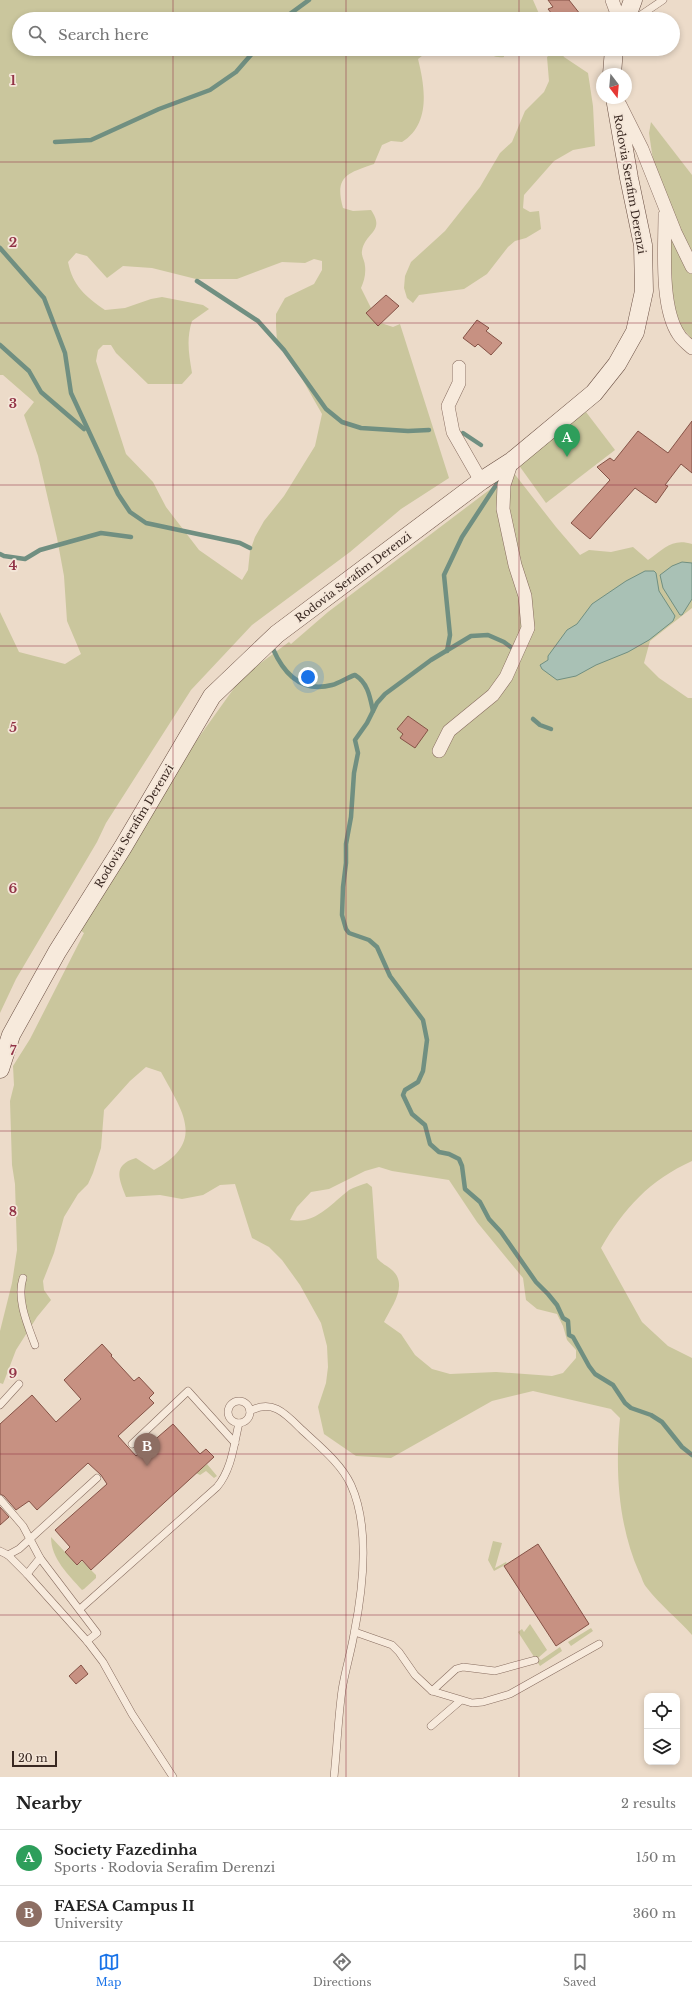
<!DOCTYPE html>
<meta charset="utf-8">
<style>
:root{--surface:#fff;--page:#f6f6f6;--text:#222;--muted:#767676;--line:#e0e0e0;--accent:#1a73e8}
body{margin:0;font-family:"Libre Baskerville",serif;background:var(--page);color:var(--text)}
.controls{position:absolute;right:12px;bottom:12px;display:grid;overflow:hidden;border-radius:8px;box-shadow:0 2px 6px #0003}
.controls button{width:36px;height:36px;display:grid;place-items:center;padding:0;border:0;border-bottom:1px solid var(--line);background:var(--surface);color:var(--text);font:20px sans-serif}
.compass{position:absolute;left:596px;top:68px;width:36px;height:36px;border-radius:50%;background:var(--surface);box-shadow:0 2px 6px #0003;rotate:164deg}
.scale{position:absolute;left:12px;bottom:10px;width:45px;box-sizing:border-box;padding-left:4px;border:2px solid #392821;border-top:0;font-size:11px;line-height:14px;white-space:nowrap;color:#392821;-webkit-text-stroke:3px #f4e6d8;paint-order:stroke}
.you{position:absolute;left:308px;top:677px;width:14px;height:14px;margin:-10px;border:3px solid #fff;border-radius:50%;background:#1a73e8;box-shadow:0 0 0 6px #1a73e833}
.badge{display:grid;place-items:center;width:26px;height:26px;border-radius:50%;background:var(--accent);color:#fff;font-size:13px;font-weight:700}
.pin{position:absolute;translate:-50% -33px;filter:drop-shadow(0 1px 2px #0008)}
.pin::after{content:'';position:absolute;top:21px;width:14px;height:12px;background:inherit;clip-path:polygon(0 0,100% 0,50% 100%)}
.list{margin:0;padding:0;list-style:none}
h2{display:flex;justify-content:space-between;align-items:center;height:52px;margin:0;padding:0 16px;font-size:17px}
h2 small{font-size:13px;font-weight:400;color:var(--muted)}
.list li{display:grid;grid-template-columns:26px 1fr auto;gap:12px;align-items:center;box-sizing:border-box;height:56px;padding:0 16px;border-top:1px solid var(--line)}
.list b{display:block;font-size:15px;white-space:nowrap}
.list p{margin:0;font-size:13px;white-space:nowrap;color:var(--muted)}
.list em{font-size:13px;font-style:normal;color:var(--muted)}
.icon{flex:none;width:22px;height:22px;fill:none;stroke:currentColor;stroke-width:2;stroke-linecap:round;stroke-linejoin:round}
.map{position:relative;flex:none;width:692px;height:1777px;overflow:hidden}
.search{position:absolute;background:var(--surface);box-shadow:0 2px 6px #0003;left:12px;right:12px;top:12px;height:44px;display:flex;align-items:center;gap:10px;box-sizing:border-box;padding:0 14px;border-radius:22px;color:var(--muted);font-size:15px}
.sheet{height:164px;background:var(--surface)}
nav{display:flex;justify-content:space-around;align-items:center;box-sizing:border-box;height:56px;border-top:1px solid var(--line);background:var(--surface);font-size:11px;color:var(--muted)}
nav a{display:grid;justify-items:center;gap:2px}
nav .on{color:var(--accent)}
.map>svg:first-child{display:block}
.green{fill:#cac69d;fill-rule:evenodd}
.water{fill:#a9c1b5;stroke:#708f81}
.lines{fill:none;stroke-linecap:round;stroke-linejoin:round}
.stream{stroke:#708f81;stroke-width:4.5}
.building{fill:#c79182;stroke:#855246}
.service-casing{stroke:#876c5f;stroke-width:8}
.minor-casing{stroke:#876c5f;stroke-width:14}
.secondary-casing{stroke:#694e42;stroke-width:19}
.service{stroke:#f7eadc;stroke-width:7}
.minor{stroke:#f7eadc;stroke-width:13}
.secondary{stroke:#f7eadc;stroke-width:18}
.grid{fill:none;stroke:#923347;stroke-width:1;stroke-opacity:0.55}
.labels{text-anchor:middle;stroke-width:3.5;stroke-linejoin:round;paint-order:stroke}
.street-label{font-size:11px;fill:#392821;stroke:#f4e6d8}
.grid-label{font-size:13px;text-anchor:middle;font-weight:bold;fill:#923347;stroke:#f4e6d8;stroke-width:3.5;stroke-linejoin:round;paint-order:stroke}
</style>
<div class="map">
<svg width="692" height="1777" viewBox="0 0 692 1777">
<rect width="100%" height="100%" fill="#ecdbc9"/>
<g class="green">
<path d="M0,0H533L540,16L535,19H497L482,14L481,19H19V49H431L418,59C425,87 431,124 402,142L391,141L382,145L374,164C348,173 334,176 343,208L353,211L371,210C386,232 365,232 362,251C361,256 365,261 365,266C366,274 364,281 361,288L373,312L381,323L393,327L400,324L449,478L401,509L350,552L252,625L191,690L106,823L97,842L16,979L0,1013V612L19,652L65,664L81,654L67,621L64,576L57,538L38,456L24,415L34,402L3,375H0ZM76,253L87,256L107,278L123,266L152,268L196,279H237L282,262L305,263L314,259L322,261V270L314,284L285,298L276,314V326L277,342L301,377L322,414L315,446L284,496L264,521L255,537L250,551L248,570L242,580L199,550L166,507L153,482L126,454L96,361L98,350L103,345H111L116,353L148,384H182L192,373C189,354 186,340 192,321L209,309L203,305L162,297L151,299L125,308L105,310C85,296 73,286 68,262Z"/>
<path d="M484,49H504V57C495,58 490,55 484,49Z"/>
<path d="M557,49H559L564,57L588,73L593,106L595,146L573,150L554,161L524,195L523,208L530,212L539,211L541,229L526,238L515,241L508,247L487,274L464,289L419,295L413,303L407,298L404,288L405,276L411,262L445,231L460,212L480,187L500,153L512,142L525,111L544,92L549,81L547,57Z"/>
<path d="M651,122L692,175V339L677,322L649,133Z"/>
<path d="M586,412L615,450L546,503L518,464Z"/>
<path d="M513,472L556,527L580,555L589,550L611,552L633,547L648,560C664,549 672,538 692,544V608L650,641L644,663L659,678L688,698H692V1161C650,1180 624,1208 601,1248L642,1322L668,1346L692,1358V1635C678,1619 660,1605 647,1588C643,1584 642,1577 639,1572C618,1525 615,1469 620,1418L611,1409L533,1391L492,1401L391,1458L356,1456L324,1434L318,1407L326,1383L328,1367L327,1346L321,1323L300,1285L282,1260L269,1247L252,1238L235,1184L220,1185L203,1195L182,1199L160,1195L126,1197C119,1179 112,1165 136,1158L154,1170C207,1142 182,1111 161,1072L146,1067L130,1081L104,1110L101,1148L93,1173L88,1184L78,1194L64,1217L54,1253L43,1281L44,1290L51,1300L37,1317L16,1350L3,1384L0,1383V1331L12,1283L17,1250L15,1184L12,1165L10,1101L14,1085L13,1066L30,1039L84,933L80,930L194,744L242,677L289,642L291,644L328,612ZM379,1167L392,1171L449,1180L477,1222L523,1278L526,1300L537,1309L557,1314L563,1326L567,1340L576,1350V1358L563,1373L552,1376L496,1372L450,1374L432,1369L415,1355L401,1334L384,1322C391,1307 409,1285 392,1270C386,1265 382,1264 377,1258L372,1187L367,1183C361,1185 354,1187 349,1190C331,1204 315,1225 290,1220L297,1207L311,1192L329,1189L365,1171Z"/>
<path d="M207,1464L217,1476L214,1478L206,1471L200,1475L196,1473Z"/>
<path d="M51,1537L77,1565L82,1561L96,1575V1578L84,1589L82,1590C69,1575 51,1559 51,1537Z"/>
<path d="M493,1541L502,1543L495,1568L506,1562L507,1564L494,1571L488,1560Z"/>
<path d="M530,1624L547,1650L538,1658L541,1660L560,1647L562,1651L540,1666L518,1632L522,1629L524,1632Z"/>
<path d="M591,1628L593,1631L571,1646L568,1642Z"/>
</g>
<g class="water">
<path d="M682,562L692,563V599L682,615H680L663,588L660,575L672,566Z"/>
<path d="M645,571H654L656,573L659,591L675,616L673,621L649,640L628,652L596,665L576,676L557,680L542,669L540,665L548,660V656L567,630L577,624L592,604L626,581Z"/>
</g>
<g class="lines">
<g class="stream">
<path d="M283,19L309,0"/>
<path d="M55,142L91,140L159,109L210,90L236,72L256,49"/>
<path d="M0,248L44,298L65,353L71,393L118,494L130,512L146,523L240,543L250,548"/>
<path d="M197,281L258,321L284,350L326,409L342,422L361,428L408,431L429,430"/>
<path d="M0,345L29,371L41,392L84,429"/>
<path d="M463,433L481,445"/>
<path d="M0,554L4,556L25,559L40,550L101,533L131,537"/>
<path d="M273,649C284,674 302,693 332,685C340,683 346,678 355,675C368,683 370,697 373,711"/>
<path d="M447,651L450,635L444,575L462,537L498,482"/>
<path d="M516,651L504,642L488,635L471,636L431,660L385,694L377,703L367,723L355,740L358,753L354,773L351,817L346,844V863L343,887L342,915L346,929L349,933L369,940L377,947L390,976L423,1020L427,1040L423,1071L418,1082L405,1090L403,1095L412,1114L425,1125L430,1144L439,1152L449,1154L459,1159L462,1166L465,1189L480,1202L489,1219L501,1232L536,1282L548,1294L557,1305L563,1318L568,1321L569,1335L573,1337L589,1366L595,1374L613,1385L625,1403L631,1408L651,1415L662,1422L682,1447L692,1455"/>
<path d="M533,719L540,725L551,729"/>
</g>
</g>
<g class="building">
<path d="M548,0H569L584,19H556L548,9L553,7Z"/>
<path d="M386,295L399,306L378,326L366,313Z"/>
<path d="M477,320L489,328L486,331L502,343L491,355L478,344L475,347L463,338Z"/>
<path d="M692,421V473L681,464L665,485L668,486L656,503L635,488L590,539L571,523L610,480L597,467L610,458L614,461L638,431L668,453Z"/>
<path d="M408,716L428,730L415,748L400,738L403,734L397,729Z"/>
<path d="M102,1344L112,1355L111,1356L134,1381L139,1377L154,1393L149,1398L154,1403L118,1436L136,1456L173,1424L200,1454L206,1449L214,1457L91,1570L82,1560L77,1565L65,1552L70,1547L55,1530L107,1484L101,1475L88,1463L37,1510L29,1501L16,1510L4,1496L0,1494V1424L32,1395L56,1422L81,1399L64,1380Z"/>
<path d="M0,1507L9,1517L0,1525Z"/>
<path d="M538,1544L589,1624L556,1646L504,1566Z"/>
<path d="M81,1665L88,1674L76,1684L69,1676Z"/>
</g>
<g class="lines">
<g class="service-casing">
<g id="service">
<path d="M635,19L663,0"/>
<path d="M23,1278C16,1299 28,1326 35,1345"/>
<circle cx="239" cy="1412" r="11"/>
<path d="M0,1405L19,1384"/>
<path d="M250,1411C272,1399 285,1413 301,1429C318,1445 341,1463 351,1485C370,1527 363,1589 354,1634C351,1652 345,1671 342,1690C338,1719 337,1748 334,1777"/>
<path d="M132,1444L188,1391L235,1443"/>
<path d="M0,1499L23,1526L40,1558L97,1633L87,1641"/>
<path d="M0,1551L8,1555L27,1574L87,1641L103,1662L132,1714L173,1777"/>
<path d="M8,1555L19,1549L97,1478"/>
<path d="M27,1574L40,1558"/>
<path d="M80,1609L217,1487C232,1469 234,1444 239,1423"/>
<path d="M355,1632L392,1645L399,1652L415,1675L432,1691L472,1703L483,1702L510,1694L599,1644"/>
<path d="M432,1691L456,1669L463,1667L495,1671L535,1660"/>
<path d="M431,1726L460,1701"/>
</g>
</g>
<g class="minor-casing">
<g id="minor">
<path d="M612,0L619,19"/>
<path d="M620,105L642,149L675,232L692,267"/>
<path d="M665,215C665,247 660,308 679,335C682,340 688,344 692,348"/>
<path d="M459,367V383L448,406L453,432L481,481"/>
<path d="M439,751L449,731L493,695L506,677L528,628L525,596L515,565L503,509L504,485L512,461"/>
</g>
</g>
<g class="secondary-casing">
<g id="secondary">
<path d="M626,19L633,0"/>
<path d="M612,74L614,49"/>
<path d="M0,1069L11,1035L57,952L123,847L212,696L277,634L481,481L512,461L594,393L617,364L635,332L644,291L643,245L629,178L615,98"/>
</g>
</g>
<use href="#service" class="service"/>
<use href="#minor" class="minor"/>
<use href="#secondary" class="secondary"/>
</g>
<path class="grid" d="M173,0V19M346,0V19M519,0V19M173,49V1777M346,49V1777M519,49V1777M0,162H692M0,323H692M0,485H692M0,646H692M0,808H692M0,969H692M0,1131H692M0,1292H692M0,1454H692M0,1615H692"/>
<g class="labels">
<g class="street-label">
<text transform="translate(630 184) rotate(80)" y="4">Rodovia Serafim Derenzi</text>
<text transform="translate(353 577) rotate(-37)" y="4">Rodovia Serafim Derenzi</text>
<text transform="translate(134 826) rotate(-59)" y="4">Rodovia Serafim Derenzi</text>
</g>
</g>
<g class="grid-label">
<text x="13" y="85">1</text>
<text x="13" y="247">2</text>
<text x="13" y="408">3</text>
<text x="13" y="570">4</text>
<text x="13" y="732">5</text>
<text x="13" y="893">6</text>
<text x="13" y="1055">7</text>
<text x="13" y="1216">8</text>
<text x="13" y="1378">9</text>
</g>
</svg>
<div class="controls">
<button><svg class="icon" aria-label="locate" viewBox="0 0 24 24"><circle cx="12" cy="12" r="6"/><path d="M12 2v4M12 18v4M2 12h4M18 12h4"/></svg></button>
<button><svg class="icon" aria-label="layers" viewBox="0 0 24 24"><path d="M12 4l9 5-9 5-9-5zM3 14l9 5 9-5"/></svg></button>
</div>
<svg class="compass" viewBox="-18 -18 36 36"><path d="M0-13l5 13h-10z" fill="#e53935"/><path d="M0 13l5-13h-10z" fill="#767676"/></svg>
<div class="scale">20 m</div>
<div class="you"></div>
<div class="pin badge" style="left:567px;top:457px;background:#2e9e5b">A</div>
<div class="pin badge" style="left:147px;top:1466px;background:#8d6e63">B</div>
<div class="search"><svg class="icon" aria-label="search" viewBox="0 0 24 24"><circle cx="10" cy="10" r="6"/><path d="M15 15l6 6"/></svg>Search here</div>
</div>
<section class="sheet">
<h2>Nearby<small>2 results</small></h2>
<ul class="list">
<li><span class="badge" style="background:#2e9e5b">A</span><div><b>Society Fazedinha</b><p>Sports · Rodovia Serafim Derenzi</p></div><em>150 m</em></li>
<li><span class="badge" style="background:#8d6e63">B</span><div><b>FAESA Campus II</b><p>University</p></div><em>360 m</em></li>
</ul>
</section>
<nav>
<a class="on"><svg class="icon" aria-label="map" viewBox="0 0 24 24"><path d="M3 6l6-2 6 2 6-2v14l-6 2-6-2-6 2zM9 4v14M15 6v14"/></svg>Map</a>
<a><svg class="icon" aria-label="directions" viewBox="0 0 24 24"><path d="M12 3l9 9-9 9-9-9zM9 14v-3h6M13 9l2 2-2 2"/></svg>Directions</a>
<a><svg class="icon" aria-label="saved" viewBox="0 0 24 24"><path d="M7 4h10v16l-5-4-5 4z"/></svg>Saved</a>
</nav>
